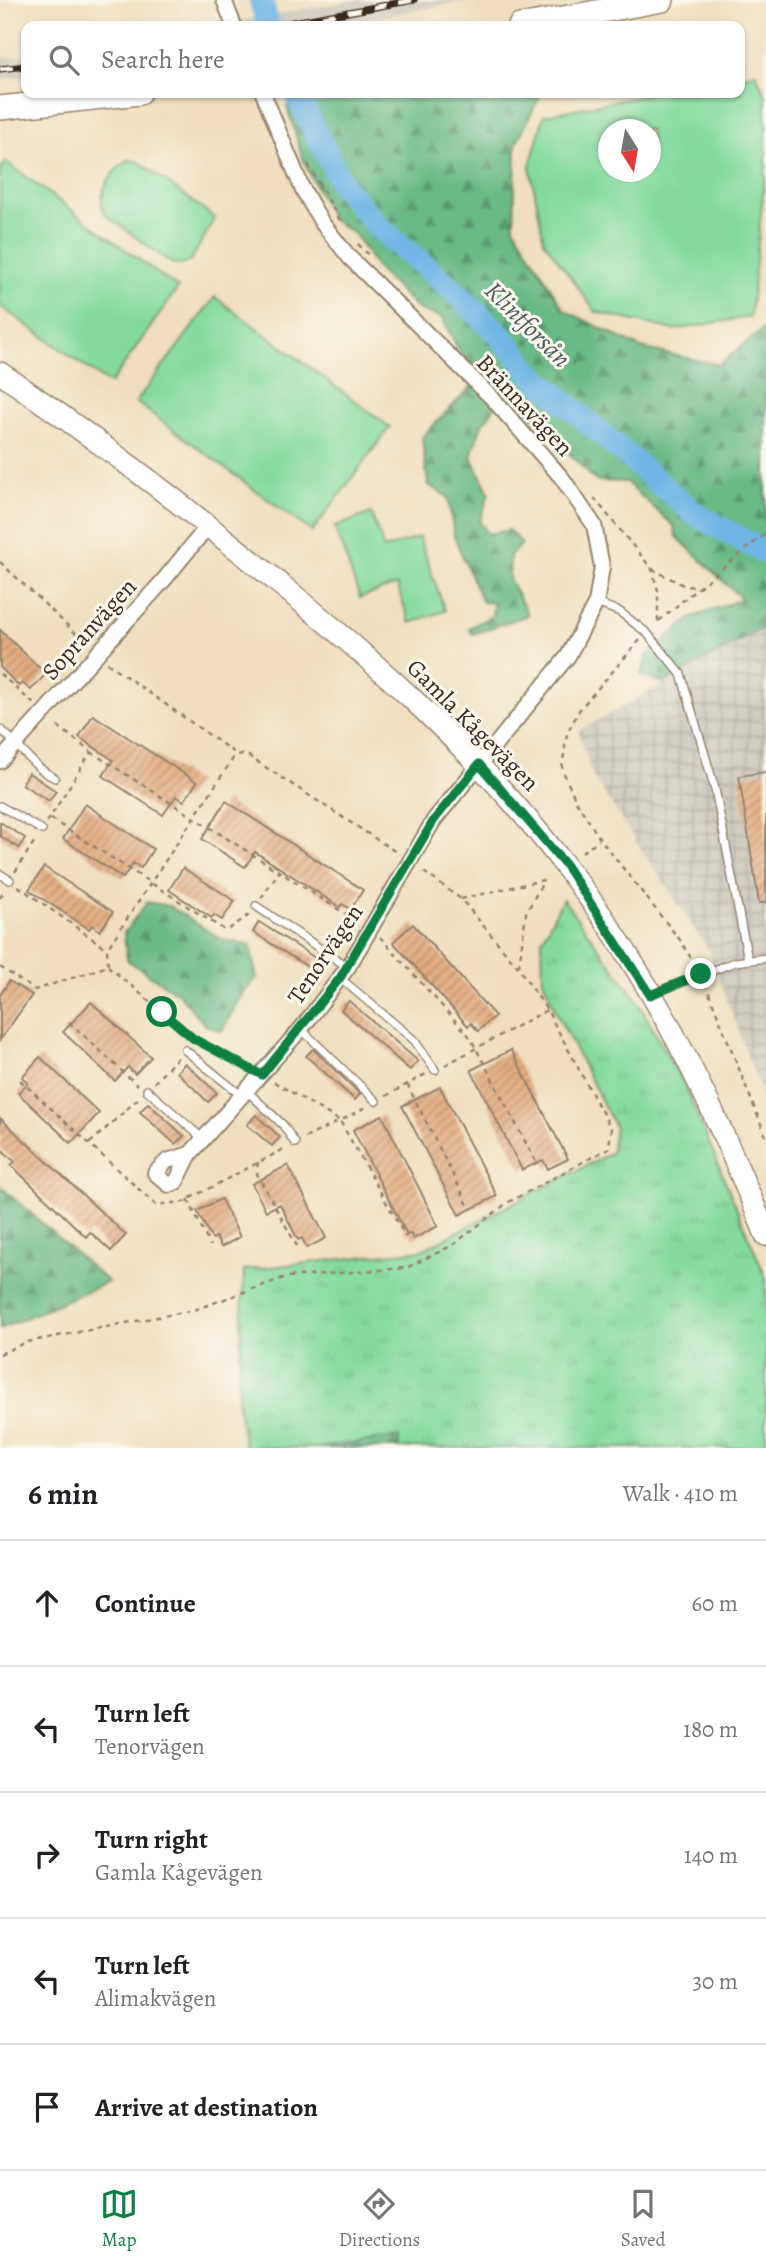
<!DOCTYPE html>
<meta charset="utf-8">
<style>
:root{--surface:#fff;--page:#f6f6f6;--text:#202124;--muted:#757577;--line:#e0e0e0;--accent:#0b8043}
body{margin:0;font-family:Alegreya,serif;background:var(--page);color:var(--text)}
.compass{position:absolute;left:598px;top:119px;width:63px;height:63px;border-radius:50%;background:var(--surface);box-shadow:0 2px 5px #0004;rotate:169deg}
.stop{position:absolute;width:21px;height:21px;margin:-16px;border:5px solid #0b8043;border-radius:50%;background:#fff}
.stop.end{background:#0b8043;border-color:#fff;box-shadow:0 2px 7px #0008}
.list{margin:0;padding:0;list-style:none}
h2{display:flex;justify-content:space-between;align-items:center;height:91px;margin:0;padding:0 28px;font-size:30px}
h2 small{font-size:23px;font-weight:400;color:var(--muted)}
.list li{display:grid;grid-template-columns:46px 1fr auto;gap:21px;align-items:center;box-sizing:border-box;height:126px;padding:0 28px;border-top:2px solid var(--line)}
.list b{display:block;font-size:26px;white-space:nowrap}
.list p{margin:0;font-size:23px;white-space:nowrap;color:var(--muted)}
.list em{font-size:23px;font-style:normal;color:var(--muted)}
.icon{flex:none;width:38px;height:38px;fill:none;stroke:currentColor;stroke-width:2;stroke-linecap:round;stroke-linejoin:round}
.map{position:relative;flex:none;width:766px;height:1448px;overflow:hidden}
.search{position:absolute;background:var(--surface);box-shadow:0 2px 5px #0004;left:21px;right:21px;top:21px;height:77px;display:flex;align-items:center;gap:18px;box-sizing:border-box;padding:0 24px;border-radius:14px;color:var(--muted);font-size:26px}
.sheet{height:721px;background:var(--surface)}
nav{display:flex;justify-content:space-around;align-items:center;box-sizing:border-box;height:98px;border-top:2px solid var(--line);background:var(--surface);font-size:19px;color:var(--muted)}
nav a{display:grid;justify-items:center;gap:4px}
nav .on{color:var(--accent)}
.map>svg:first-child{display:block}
.industrial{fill:url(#industrial-grid)}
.railway{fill:#c8c4b8}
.grass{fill:url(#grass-tufts);stroke:#5e825e;stroke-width:2}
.forest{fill:url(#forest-firs);stroke:#527252;stroke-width:2}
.park{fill:#82da9f;stroke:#5e825e;stroke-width:2;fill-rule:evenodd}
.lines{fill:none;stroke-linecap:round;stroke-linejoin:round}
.river{stroke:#6eb6e6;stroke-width:24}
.building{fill:url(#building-hatch)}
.lane-casing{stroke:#96846e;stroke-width:10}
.street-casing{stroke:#96846e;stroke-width:18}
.secondary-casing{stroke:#96846e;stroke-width:24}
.primary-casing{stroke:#96846e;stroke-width:26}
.path{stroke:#96846e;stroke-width:2.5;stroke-dasharray:5 5;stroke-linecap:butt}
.lane{stroke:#fff;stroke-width:7}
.street{stroke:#fff;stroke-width:14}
.secondary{stroke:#fff;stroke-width:21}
.primary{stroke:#fff;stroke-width:23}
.rail-casing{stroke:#3b2a1e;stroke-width:7}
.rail{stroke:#fbf7ec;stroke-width:4.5;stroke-dasharray:13;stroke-linecap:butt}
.route{stroke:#0b8043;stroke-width:9}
.labels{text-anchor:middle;stroke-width:6;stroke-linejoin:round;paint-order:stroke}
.street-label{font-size:24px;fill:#3b2a1e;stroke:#fbf7ec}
.water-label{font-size:26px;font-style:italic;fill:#4d5b64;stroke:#fbf7ec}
</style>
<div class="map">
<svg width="766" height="1448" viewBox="0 0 766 1448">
<defs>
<pattern id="industrial-grid" width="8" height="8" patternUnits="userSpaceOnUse" patternTransform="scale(1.75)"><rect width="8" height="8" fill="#c8c4b8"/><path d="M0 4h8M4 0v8" fill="none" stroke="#a49f95"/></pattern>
<pattern id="grass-tufts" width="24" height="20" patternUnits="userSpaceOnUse" patternTransform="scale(1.75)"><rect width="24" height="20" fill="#82da9f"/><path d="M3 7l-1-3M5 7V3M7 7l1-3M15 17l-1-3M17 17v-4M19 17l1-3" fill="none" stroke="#71bb88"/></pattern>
<pattern id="forest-firs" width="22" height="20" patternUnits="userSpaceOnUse" patternTransform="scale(1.75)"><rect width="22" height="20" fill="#69ba86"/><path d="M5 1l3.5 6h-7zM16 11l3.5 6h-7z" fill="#58976d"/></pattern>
<pattern id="building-hatch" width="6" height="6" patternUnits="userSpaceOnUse" patternTransform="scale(1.75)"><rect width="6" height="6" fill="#e4ad81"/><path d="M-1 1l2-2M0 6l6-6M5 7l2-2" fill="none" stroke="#ba8d69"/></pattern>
</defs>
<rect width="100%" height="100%" fill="#fbf7ec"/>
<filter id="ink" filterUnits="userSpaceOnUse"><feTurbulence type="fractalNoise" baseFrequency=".0143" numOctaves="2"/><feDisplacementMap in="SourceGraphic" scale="14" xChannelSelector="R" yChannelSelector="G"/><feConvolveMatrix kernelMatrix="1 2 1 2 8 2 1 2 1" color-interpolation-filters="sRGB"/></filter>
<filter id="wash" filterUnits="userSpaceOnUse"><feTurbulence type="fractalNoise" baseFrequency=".00686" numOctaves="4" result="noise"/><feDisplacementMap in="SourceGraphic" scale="28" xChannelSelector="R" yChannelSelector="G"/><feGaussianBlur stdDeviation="1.57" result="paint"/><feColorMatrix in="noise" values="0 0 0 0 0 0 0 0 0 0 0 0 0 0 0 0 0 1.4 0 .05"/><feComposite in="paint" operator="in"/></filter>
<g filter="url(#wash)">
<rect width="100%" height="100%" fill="#f0debe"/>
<path class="industrial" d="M766,626V1106L709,950L591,774L579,731Z"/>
<g class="railway">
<path d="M356,0H471L329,26H213Z"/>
<path d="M26,56V77L0,79V58Z"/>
</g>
<path class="grass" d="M563,899L635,997L685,1086L766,1278V1448H399V1438L318,1448H245L238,1404L244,1270L422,1250L611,1153L615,1127L556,1012L543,980L542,939Z"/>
<g class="forest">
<path d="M354,93H476L477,102L540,96L516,144L514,227L564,310L641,348L719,365L766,327V626L664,683L641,675L648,654L693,617L742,599L676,536L674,526L626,482L596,481L537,420L502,399L482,424L471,456L489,493L480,522L488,534L509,530L522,544L510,555L509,579L528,615L473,634L469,628L492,616L494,603L482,602L454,536L448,497L428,485L422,437L481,377L461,354L442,318L418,309L377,269L355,234L332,220L303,160L287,106Z"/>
<path d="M147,902L169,906L221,939L250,945L257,978L240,997L222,1031L205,1025L180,995L127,960L124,933Z"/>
<path d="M0,1186L108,1282L0,1329Z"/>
<path d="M399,1437V1448H318Z"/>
</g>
<g class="park">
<path d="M756,73L766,96V166L750,317L674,330L596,312L544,241L530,166L544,115L656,93H740V77ZM608,130H650V172H608Z"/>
<path d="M128,160L139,162L215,218L191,260L182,265L171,263L106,215C93,198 112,170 128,160Z"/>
<path d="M6,162L178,288L110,384L0,306V170Z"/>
<path d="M215,297L390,427L312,532L136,402Z"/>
<path d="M371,513L384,549L419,537L445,611L410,623L397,585L360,598L335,527Z"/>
</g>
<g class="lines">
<g class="river">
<path d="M261,0L268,26"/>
<path d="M296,93L343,186L380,229L451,288L501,336L533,375L695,514L766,553"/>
</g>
</g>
<g id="blocks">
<g class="building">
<path d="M0,630L46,674L31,690L22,683L19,686L0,667Z"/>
<path d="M93,715L197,782L184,801L176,796L163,815L103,776L113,760L79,737Z"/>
<path d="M766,772V903H759L739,776Z"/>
<path d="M29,773L56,791L49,801L22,784Z"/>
<path d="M226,801L363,890L351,909L342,904L340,907L255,852L245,867L202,839Z"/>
<path d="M85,804L153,849L141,868L133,863L123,878L63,839Z"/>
<path d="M0,822L25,838L19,848L0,836Z"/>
<path d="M44,867L113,912L100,931L92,925L89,929L29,890Z"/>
<path d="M183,868L235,901L222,920L214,915L212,918L169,890Z"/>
<path d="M259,922L317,959L311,969L253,932Z"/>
<path d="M413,924L495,1016L478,1031L471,1023L468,1026L393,942Z"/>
<path d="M9,981L32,995L0,1040V995Z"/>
<path d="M349,1001L418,1061L410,1070L341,1010Z"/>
<path d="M91,1002L151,1057L135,1074L128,1067L115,1081L63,1032Z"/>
<path d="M313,1049L360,1094L355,1100L306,1056Z"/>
<path d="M511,1050L568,1159L548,1169L543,1160L522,1170L471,1070Z"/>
<path d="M40,1057L99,1113L71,1143L18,1093L28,1083L22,1077Z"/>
<path d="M185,1063L217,1093L208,1102L177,1072Z"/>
<path d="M440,1087L497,1196L459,1215L402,1106Z"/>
<path d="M148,1103L184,1136L175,1144L140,1112Z"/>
<path d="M256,1115L280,1137L272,1146L247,1125Z"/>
<path d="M382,1115L438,1226L413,1239L411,1234L407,1235L353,1130Z"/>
<path d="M0,1118L126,1235L111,1251L90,1232L86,1237L11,1165L15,1162L0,1148Z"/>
<path d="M288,1165L326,1238L307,1248L302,1238L298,1240L280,1204L266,1211L252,1184Z"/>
<path d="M221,1199L240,1237L221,1247L216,1237L212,1239L197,1211Z"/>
</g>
</g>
</g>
<g filter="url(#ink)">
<use href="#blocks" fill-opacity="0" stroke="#96846e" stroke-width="2"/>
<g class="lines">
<g class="lane-casing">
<g id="lane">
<path d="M597,603L620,612L647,633L681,674L715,789L748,960"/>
<path d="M0,729C20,745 32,767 55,778"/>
<path d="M0,806L42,830"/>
<path d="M0,874L10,880"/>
<path d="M256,906L348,967"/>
<path d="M340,978L414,1040L435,1070"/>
<path d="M654,993L735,962L766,958"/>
<path d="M301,1029L376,1101"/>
<path d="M185,1050L242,1096"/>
<path d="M147,1090L202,1138"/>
<path d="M247,1091L283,1125L295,1143"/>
</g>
</g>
<g class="street-casing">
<g id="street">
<path d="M224,0L234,26"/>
<path d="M0,761L163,581L208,526"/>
<path d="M190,1154L176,1182L169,1185L155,1173L167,1161L190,1154L301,1029L348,967L434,820L568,656L596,603L602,567L594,525L562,478L492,398L350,258L322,223L302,188L263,93"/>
</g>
</g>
<g class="secondary-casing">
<path id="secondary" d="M0,373C93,436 182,504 269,575C376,662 479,754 563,863C651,975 713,1103 766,1235"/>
</g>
<g class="primary-casing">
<g id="primary">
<path d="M520,26L662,0"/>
<path d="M0,108L139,93"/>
</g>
</g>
<g class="path">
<path d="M308,164L341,222"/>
<path d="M358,244L368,254"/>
<path d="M594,498L652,569L658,591V622"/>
<path d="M0,562L87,644"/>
<path d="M652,569L685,586L699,587L766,533"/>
<path d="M659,621L699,587"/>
<path d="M640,640L580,709L567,733L562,769L576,801L600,839L680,940L697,968"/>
<path d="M107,663L236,754L247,755L399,854"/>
<path d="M0,674L34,704"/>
<path d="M91,752L360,923"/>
<path d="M51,819L223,929H229L249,915"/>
<path d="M47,822L91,752L54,723"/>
<path d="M582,852L599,840"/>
<path d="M15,872L36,839"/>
<path d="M18,886L107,949"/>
<path d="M0,898L5,890"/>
<path d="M261,898L279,872"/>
<path d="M461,899L543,880"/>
<path d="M380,937L470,1037L537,1164"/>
<path d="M108,966L194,1039L249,1068"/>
<path d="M519,966L526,913L544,880"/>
<path d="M0,967L35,990L108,966L107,949L236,754"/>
<path d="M705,983L766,1137"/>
<path d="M69,1022L137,1085"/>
<path d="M445,1065L547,1010"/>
<path d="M20,1080L156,1205L183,1202L286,1148"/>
<path d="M274,1082L340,1121L368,1106"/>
<path d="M154,1083L178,1057"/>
<path d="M407,1084L468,1205"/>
<path d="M386,1096L426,1074"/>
<path d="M305,1138L340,1121L406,1237"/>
<path d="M90,1143L139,1098"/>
<path d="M258,1162L257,1174L297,1246"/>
<path d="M188,1199L210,1246"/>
<path d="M0,1354L27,1342L194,1310L286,1277L406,1268L453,1245L507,1203L609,1148L611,1129L547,1010L518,967L461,899L421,870"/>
</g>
<use href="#lane" class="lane"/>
<use href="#street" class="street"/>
<use href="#secondary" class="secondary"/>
<use href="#primary" class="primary"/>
<g class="rail-casing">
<g id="rail">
<path d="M271,26L414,0"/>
<path d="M0,69L26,66"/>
</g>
</g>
<use href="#rail" class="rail"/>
</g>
</g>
<g class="lines" filter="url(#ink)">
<path class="route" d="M162,1012L194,1039L262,1075L340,978L434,820L479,764L565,864L650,995L701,974"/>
</g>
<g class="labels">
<g class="street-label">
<text transform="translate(525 405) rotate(47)" y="8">Brännavägen</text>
<text transform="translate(89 629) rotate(-48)" y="8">Sopranvägen</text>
<text transform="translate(473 725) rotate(45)" y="8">Gamla Kågevägen</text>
<text transform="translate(325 954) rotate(-56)" y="8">Tenorvägen</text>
</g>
<g class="water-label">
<text transform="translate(528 324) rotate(45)" y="9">Klintforsån</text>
</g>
</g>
</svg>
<svg class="compass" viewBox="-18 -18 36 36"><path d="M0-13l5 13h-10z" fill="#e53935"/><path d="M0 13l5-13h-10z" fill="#757577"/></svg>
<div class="stop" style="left:162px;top:1012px"></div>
<div class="stop end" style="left:701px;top:974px"></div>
<div class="search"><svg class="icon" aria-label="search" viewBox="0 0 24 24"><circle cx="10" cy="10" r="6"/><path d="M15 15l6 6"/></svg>Search here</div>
</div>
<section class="sheet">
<h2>6 min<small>Walk · 410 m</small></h2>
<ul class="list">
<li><svg class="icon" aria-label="ahead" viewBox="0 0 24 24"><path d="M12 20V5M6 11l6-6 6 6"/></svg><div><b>Continue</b></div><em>60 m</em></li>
<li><svg class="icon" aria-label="left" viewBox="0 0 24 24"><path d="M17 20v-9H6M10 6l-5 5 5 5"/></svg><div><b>Turn left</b><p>Tenorvägen</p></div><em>180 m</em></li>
<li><svg class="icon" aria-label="right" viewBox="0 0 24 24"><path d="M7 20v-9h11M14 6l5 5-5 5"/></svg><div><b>Turn right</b><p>Gamla Kågevägen</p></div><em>140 m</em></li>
<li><svg class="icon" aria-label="left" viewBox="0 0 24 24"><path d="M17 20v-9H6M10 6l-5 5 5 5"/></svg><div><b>Turn left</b><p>Alimakvägen</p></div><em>30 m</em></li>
<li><svg class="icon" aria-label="arrive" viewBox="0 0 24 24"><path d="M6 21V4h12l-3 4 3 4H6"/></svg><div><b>Arrive at destination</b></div></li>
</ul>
</section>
<nav>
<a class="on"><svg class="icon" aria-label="map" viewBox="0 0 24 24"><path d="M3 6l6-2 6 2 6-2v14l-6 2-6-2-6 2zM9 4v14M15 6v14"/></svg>Map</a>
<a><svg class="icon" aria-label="directions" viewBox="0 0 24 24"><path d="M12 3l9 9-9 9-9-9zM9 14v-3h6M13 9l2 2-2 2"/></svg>Directions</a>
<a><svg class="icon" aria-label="saved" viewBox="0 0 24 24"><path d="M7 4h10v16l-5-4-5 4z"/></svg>Saved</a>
</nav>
